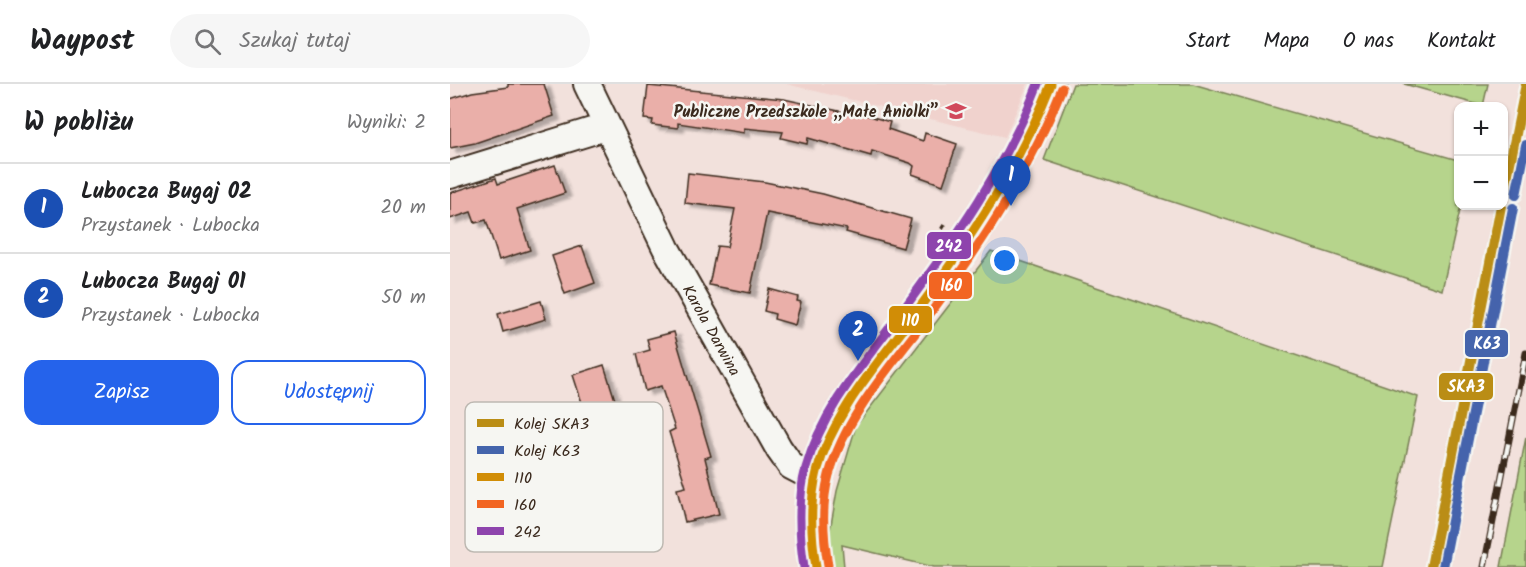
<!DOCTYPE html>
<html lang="pl">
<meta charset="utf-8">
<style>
:root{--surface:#fff;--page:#f6f6f6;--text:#202124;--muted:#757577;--line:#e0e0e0;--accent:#2563eb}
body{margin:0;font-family:Kalam,sans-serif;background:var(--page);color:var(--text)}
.controls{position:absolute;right:18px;top:18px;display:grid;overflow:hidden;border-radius:12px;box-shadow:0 2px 4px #0004}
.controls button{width:54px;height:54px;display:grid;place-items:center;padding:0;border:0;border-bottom:2px solid var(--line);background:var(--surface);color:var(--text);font:30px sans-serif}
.you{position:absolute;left:555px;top:177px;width:21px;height:21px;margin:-15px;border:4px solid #fff;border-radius:50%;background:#1a73e8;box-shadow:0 0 0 9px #1a73e833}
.badge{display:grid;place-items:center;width:39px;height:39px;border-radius:50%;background:var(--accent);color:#fff;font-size:20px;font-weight:700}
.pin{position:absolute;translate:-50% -50px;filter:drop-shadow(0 2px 3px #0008)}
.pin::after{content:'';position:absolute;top:32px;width:21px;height:18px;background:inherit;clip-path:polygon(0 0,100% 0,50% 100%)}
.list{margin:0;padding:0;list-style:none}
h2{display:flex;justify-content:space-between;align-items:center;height:78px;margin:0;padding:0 24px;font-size:26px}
h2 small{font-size:20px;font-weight:400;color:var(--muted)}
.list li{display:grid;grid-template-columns:39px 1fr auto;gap:18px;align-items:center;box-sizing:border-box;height:90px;padding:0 24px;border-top:2px solid var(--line)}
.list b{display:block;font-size:22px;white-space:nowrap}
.list p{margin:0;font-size:20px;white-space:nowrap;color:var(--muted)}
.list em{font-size:20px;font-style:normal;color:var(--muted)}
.actions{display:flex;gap:12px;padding:18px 24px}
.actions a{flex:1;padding:14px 0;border:2px solid var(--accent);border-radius:18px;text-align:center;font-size:21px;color:var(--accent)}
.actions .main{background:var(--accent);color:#fff}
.icon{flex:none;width:33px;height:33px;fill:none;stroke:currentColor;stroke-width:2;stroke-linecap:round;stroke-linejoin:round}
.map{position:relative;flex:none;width:1076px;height:483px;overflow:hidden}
header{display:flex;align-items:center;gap:36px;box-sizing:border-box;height:84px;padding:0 30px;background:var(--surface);border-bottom:2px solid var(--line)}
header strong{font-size:28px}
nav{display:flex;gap:33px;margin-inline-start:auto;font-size:21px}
.search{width:420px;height:54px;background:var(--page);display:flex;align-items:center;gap:15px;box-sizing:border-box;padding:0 21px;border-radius:33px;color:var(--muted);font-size:22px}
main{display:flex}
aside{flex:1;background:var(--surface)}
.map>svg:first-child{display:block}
.built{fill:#f0d2cd}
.green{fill:#b6d48c;stroke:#787f55;stroke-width:1.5}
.building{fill:#eaafa9;stroke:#3b2a1e;stroke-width:1.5;filter:url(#shadow)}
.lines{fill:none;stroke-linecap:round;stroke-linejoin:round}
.minor-casing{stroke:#3b2a1e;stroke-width:30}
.path{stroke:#3b2a1e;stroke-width:4;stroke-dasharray:6 4.5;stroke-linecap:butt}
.minor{stroke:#f6f6f2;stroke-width:26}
.rail-casing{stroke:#3b2a1e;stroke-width:7}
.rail{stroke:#f6f6f2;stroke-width:4.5;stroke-dasharray:14;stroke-linecap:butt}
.bus-1-casing{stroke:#f6f6f2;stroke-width:14}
.bus-2-casing{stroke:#f6f6f2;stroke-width:14}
.bus-3-casing{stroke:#f6f6f2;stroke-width:14}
.bus-1{stroke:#d18d06;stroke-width:9}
.bus-2{stroke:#f26522;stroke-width:9}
.bus-3{stroke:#8e44ad;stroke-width:9}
.rail-1-casing{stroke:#f6f6f2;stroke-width:15}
.rail-2-casing{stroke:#f6f6f2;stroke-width:15}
.rail-1{stroke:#ba8d15;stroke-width:10}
.rail-2{stroke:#4464ac;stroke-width:10}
.labels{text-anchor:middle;stroke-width:5;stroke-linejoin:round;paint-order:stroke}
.poi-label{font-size:16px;font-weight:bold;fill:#3b2a1e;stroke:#f6f6f2;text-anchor:end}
.street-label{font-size:16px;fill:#3b2a1e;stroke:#f6f6f2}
.key{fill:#f6f6f2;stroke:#beb9b2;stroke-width:1.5}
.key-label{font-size:16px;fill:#3b2a1e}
.line-badge{stroke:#f6f6f2;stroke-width:2}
.badge-label{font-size:16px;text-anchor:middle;font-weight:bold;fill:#fff}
</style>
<header>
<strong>Waypost</strong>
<div class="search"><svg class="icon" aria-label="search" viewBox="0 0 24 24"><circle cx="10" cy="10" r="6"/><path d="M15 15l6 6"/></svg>Szukaj tutaj</div>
<nav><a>Start</a><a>Mapa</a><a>O nas</a><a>Kontakt</a></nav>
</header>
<main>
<aside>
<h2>W pobliżu<small>Wyniki: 2</small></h2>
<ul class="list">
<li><span class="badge" style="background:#1a4fb4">1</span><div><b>Lubocza Bugaj 02</b><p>Przystanek · Lubocka</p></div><em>20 m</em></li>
<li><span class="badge" style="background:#1a4fb4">2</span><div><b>Lubocza Bugaj 01</b><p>Przystanek · Lubocka</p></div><em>50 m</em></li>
</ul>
<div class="actions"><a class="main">Zapisz</a><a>Udostępnij</a></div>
</aside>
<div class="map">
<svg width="1076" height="483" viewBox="0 0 1076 483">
<defs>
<filter id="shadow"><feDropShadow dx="6" dy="4" stdDeviation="1.5" flood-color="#0004"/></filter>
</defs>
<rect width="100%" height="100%" fill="#f2e1dc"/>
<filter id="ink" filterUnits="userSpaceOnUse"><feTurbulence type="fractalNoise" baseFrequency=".0167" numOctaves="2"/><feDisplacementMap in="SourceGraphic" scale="12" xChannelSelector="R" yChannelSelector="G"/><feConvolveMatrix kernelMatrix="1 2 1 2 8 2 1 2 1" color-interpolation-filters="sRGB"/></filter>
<g filter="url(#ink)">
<path class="built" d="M336,0H578L555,53Z"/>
<g class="green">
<path d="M623,0H743L1008,76V122H1011L992,206L594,76Z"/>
<path d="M954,0H1038L1033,22Z"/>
<path d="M541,167L968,313L933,483H484L392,461L394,483H382L377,463L387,407L406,342Z"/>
<path d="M1076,353V483H1051Z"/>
</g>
<g class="building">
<path d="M58,0H94L104,32L25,59L0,64V15L22,8L58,3Z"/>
<path d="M198,2L334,15L398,29L399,26L440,38L438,45L473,57L475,49L507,60L493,101L462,90L464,82L460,79L422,67L421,72L358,54L357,60L331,54L333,48L294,44V49L228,39V44L202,41L203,36L194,35Z"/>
<path d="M105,81L115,109L67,125L80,166L49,176L36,136L25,139L21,128L0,135V109L46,94L48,100Z"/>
<path d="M238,89L315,98L373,110L461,135L453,164L396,148L397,145L317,129L300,209L259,201L267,162L277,163L285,125L235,119Z"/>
<path d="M132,162L145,199L115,210L102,172Z"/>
<path d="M319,205L348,213L347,217L351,218L345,241L324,235L325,230L314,227Z"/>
<path d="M91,217L96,235L53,248L48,230Z"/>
<path d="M224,248L261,372L255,374L269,430L235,438L227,405L236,403L219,348L225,345L211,302L195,307L186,270L200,266L197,255Z"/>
<path d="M154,281L165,316L157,318L165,345L143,353L123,291Z"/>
</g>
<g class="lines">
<g class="minor-casing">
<g id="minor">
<path id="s1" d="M137,0L216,164L329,365L341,382L366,395"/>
<path d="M0,91L142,47"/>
<path d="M366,483C361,453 359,419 367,388C381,335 422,289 454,245C511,167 569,92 601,0"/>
</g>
</g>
<path class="path" d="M487,161L483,159L495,140"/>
<use href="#minor" class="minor"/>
<g class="rail-casing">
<path id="rail" d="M1034,483L1076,269"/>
</g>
<use href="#rail" class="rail"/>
<g class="bus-1-casing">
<path id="bus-1" d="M366,483C361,452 359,419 367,388C384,325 433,274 470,223C522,152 569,82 601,0"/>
</g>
<g class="bus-2-casing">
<path id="bus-2" d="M378,481C373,452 371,420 379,391C396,329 445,278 482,227C534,157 580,86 612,4"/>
</g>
<g class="bus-3-casing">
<path id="bus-3" d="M354,483C349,450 347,416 356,384C373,323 417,275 453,226C506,154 556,83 588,0"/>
</g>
<use href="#bus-1" class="bus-1"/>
<use href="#bus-2" class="bus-2"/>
<use href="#bus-3" class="bus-3"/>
<g class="rail-1-casing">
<g id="rail-1">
<path d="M1054,109L1076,0"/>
<path d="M981,483L1051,122"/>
</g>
</g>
<g class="rail-2-casing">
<g id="rail-2">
<path d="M1066,111L1076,61"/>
<path d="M993,483L1063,124"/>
</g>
</g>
<use href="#rail-1" class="rail-1"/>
<use href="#rail-2" class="rail-2"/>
</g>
</g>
<defs>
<g id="school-bare" transform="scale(1.62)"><path d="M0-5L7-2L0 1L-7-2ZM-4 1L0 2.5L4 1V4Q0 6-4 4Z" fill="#d1495b" stroke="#f6f6f2" stroke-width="2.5" paint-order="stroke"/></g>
</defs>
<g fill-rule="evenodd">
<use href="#school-bare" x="506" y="27"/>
</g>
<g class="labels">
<g class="poi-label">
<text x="489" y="33">Publiczne Przedszkole „Małe Aniolki”</text>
</g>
<g class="street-label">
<text dy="6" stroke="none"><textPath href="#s1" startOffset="276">Karola Darwina</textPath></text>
</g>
</g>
<rect x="15" y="318" width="198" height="150" rx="9" class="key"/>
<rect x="27" y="335" width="27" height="8" fill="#ba8d15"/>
<rect x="27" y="362" width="27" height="8" fill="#4464ac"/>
<rect x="27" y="389" width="27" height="8" fill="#d18d06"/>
<rect x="27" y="416" width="27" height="8" fill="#f26522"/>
<rect x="27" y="443" width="27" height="8" fill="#8e44ad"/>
<g class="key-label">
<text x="64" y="345">Kolej SKA3</text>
<text x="64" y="372">Kolej K63</text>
<text x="64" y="399">110</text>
<text x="64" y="426">160</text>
<text x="64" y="453">242</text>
</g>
<g class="line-badge">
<rect x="476" y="147" width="46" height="29" rx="6" fill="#8e44ad"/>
<rect x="478" y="187" width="45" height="29" rx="6" fill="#f26522"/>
<rect x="438" y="221" width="45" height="29" rx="6" fill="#d18d06"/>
<rect x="1014" y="245" width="45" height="29" rx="6" fill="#4464ac"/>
<rect x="988" y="288" width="56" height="29" rx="6" fill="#ba8d15"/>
</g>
<g class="badge-label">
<text x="499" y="168">242</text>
<text x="501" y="207">160</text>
<text x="460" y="242">110</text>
<text x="1037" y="265">K63</text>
<text x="1016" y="308">SKA3</text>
</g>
</svg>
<div class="controls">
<button>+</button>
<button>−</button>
</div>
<div class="you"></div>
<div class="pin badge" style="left:561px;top:122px;background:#1a4fb4">1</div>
<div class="pin badge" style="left:408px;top:277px;background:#1a4fb4">2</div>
</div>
</main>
